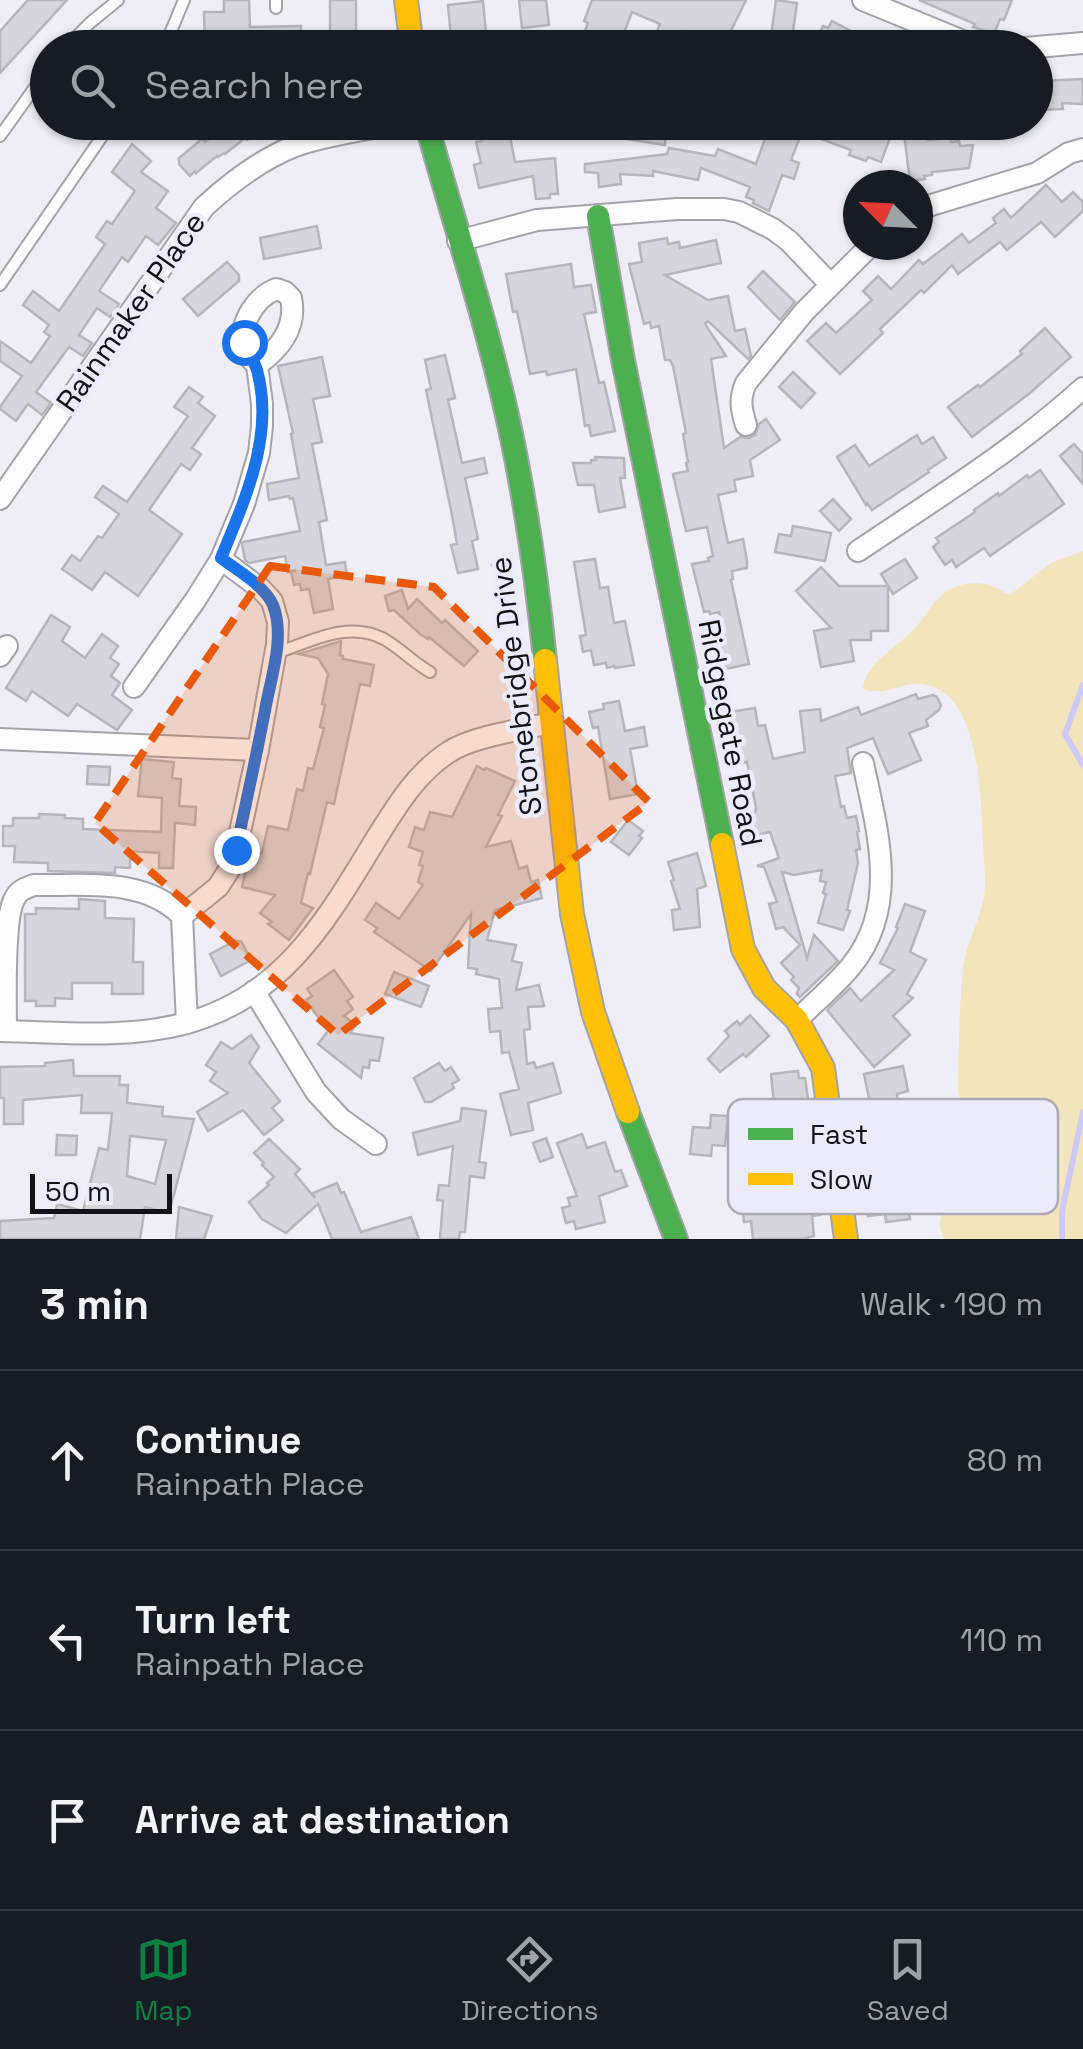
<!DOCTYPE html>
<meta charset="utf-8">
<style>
:root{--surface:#171b24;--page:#242831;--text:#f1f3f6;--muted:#9ea1a6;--line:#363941;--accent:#0b8043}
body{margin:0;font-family:"Space Grotesk",sans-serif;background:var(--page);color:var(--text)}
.compass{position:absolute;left:843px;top:170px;width:90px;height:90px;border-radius:50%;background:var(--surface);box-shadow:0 2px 8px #0004;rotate:294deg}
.scale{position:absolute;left:30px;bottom:25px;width:142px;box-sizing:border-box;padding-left:10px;border:5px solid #121217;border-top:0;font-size:28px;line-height:35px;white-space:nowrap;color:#121217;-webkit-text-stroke:8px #ecebfa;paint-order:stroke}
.stop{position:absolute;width:30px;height:30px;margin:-22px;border:8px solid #1a73e8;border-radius:50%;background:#fff}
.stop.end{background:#1a73e8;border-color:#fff;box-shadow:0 2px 10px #0008}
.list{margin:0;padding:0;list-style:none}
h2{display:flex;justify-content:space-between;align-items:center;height:130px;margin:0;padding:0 40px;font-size:42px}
h2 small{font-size:32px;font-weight:400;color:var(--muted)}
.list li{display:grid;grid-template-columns:65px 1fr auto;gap:30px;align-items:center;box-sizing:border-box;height:180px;padding:0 40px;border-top:2px solid var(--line)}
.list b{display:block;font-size:38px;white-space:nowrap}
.list p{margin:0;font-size:32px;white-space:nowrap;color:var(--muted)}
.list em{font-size:32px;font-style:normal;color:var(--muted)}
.icon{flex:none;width:55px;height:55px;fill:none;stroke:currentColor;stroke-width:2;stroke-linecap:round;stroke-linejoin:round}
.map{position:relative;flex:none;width:1083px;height:1239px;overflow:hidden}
.search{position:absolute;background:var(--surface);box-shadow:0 2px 8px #0004;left:30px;right:30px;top:30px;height:110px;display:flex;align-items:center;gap:25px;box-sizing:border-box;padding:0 35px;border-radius:55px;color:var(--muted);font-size:38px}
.sheet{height:670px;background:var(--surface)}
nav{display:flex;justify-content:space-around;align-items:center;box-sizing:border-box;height:140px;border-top:2px solid var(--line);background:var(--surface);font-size:28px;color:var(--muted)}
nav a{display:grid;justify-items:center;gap:5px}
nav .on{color:var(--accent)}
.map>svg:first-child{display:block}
.green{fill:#f2e4bb}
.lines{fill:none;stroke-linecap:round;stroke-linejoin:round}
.stream{stroke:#cdcaf8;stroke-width:6}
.building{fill:#d5d5db;stroke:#b6b5bb;stroke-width:2.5;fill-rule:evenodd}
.lane-casing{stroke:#a4a3aa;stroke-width:14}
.street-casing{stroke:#a4a3aa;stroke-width:24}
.fast-casing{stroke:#a4a3aa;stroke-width:26}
.slow-casing{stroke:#a4a3aa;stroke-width:26}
.lane{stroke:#fdfcfe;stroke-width:10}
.street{stroke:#fdfcfe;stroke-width:20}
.fast{stroke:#4caf50;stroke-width:22}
.slow{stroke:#ffc107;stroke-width:22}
.route{stroke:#1a73e8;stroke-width:12}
.marked{fill:#e8590c;fill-opacity:0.2;stroke:#e8590c;stroke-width:8;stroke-dasharray:20 12;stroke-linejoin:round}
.labels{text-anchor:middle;stroke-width:9;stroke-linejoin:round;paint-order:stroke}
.street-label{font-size:30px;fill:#121217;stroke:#ecebfa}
.key{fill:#ecebfa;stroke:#abaab6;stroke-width:2.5}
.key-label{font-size:28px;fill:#121217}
</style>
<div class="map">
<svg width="1083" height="1239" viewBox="0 0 1083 1239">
<rect width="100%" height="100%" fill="#efeef6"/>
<path class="green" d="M1083,551V1239H944C943,1236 940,1228 940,1225C940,1201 972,1178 973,1149C973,1126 957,1105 958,1083C959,1045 959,1006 963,969C966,941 983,917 985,888C986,873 983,858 983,843C981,803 980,717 943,692C910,670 890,700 863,689C864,664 898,647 913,630C924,619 932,603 944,593C949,589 959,585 965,584C983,580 996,588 1010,595L1051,563Z"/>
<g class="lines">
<g class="stream">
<path d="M1083,685L1065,734L1083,765"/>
<path d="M1062,1239V1211L1083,1112"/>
</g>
</g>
<g class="building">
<path d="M28,0H67L0,73V31Z"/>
<path d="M224,0H249L250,27L301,26V48H205L204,12H224Z"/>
<rect x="330" y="0" width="26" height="36"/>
<path d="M519,0H546L549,25L522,28Z"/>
<path d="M592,0H746L728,37L685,31L684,36L712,48H650L660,24L632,12L618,48H578L588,23L584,21Z"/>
<path d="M776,0L797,3L791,46L770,43Z"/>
<path d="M919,0H1012L1004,20L1000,19L994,34L973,27L975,24Z"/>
<path d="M483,1L486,32L499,31L501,46L452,48L448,5Z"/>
<path d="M832,21L851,31L843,48H812L823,26L828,28Z"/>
<path d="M1083,79V104L1062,103L1063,109L1041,110L1040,81Z"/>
<path d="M229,122H269L247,140L245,138L225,154L224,153L218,157L217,156L196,173L195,171L190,176L179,164V158L202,139L205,142Z"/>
<path d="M575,122H666L665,145L574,131Z"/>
<path d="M771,122H896L881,162L868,157L866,161L849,155L851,150L802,132L791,160L799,163L794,179L782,175L769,211L753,203L754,200L746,197L750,187L701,168L698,180L653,171V176L620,174L621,184L599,187L598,173L585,172V164L667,154L669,148L715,156L718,149L756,164Z"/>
<path d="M508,127L515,162L555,158L558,194H550V198L536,199L533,176L479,188L474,165L481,163L476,142L482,141L480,133Z"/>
<path d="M927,132L928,140L951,138V142L959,141L960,146L973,145L969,168L932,172V175L924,176L925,179L910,181L904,134Z"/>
<path d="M132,144L151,161L141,172L168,191L156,208L176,223L158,245L146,236L128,262L122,257L99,291L119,304L110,317L97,308L79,335L92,343L83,356L69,347L36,392L51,403L42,415L28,404L16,421L0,409V407L22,376L0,361V341L31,363L50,336L44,332L49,325L23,305L33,291L59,311L101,250L105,244L96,237L107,221L112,224L135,191L112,172Z"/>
<path d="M1046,185L1062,202L1073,192L1083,202V211L1055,237L1041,222L1007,250L1000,242L958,274L952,265L924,293L921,290L880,329L883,333L840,374L807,341L826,323L836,333L872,300L863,291L878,276L891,289L919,260L923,264L962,234L969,243L996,223L993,218L1004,209L1011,218Z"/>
<path d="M317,226L321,248L264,259L260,238Z"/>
<path d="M667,238L668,244L679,242L680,248L716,240L721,263L665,275L708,300L728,296L735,331L745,329L751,356L748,359L708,321L705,324L726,356L711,359L724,448L740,437L749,438L755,435L759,424L766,419L780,440L750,460L753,476L734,480L736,491L718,495L728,543L743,539L747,561V568L732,571L733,579L731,580L749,664L726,669L720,641L725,640L719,612L710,614L709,611L704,612L692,564L709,561L708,558L713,556L707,527L686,531L673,474L688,471L686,463L688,462L683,434L686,433L673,366L670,360H665L659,326L651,328L650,322L644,324L629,264L642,262L639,243Z"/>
<path d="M227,262L239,275V281L198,316L183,299Z"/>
<path d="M571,264L574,287L591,285L596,312L584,314L599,383L604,382L615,431L591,436L589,425L585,426L576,369L547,375L546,371L530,374L517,311L513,312L506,274Z"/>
<path d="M763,271L795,302L780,320L748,287Z"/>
<path d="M1045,328L1071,357L1030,393L972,437L948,407L978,385L980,387L1022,354L1020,351Z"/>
<path d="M445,355L455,398L448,400L462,463L484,458L487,473L465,478L478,539L472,541L478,569L458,573L451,545L457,544L452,515L426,390L431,389L425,360Z"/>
<path d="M322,357L330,396L313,399L322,442L312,444L327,520L319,522L326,565L345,562L347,576L328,579L333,609L314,613L309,589L301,590L300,584L294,585L291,572L296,570L288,572L285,556L249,563L245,560L242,544L243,542L300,531L293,498L290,499L289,496L269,500L267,484L299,478L291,434L293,433L278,366Z"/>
<path d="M793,372L815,393L801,408L779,387Z"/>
<path d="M189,387L203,397L198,403L215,416L192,448L201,454L190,470L181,464L149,510L182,534L138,596L105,572L92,590L62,569L72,555L80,561L98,536L102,538L119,514L95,497L103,486L127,502L188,416L174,407Z"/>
<path d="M917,435L922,444L933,437L946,458L928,470L929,472L872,510L867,503L866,505L837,457L855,445L869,466Z"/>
<path d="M1074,444L1083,454V484L1060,456Z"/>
<path d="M595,457L624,458L625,478H620L625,507L599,512L594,485H578L573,463H591V460H596Z"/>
<path d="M1040,470L1064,504L990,556L984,548L956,567L952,560L945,565L933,547L939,542L936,538L975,512L974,510L998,493L999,496L1027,475L1029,478Z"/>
<path d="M833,499L851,519L839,531L820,511Z"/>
<path d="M793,526L831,533L825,561L775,552L779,534L791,536Z"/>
<path d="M506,559L511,572L498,578L492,565Z"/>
<path d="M595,559L600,588L608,587L614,623L625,621L634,665L615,668L614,666L607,668L606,663L594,665L591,650L583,652L580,636L586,635L574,562Z"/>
<path d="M905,559L917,578L893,594L881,574Z"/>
<path d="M821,567L839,586H888V631H871V640H850L854,661L821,667L814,631L831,628L796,591Z"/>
<path d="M402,590L408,609L417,599L442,623L445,620L478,651L464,666L429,637L428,639L420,634L394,610L389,611L385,596Z"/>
<path d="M51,615L70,627L62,641L85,658L102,634L118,646L110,658L119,664L111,676L120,683L112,695L132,710L117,730L77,704L68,716L32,691L26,701L6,688Z"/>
<path d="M341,641L340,655L343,656V659L374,665L370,686L360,684L334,804L327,802L310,874L308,873L301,903L313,908L289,940L268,924L272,922L260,913L275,895L242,887L250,851L262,853L268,826L288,830L297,789L303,791L308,768L313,769L324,728L320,727L325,705L322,704L328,674L318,658L299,654Z"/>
<path d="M916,694L918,699L933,695L937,697L941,705L939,710L926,720L928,726L909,733L921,760L888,774L873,738L847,748L851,773L835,776L841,807L844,806L847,818L856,816L859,831L857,832L860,849L856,850L858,863L847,910L850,911L843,930L818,923L826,894L823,893L826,882L820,881L822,870L794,875L782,872L807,958L814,935L838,961L800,997L797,994L799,988L791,980L794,977L781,963L800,945L783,927L776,929L769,904L777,902L764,867L757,866L779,858L770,832L747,837L742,816L755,813L756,808L747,762L725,766L720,741H723L718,714L755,708L758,726L765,725L773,759L805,752L800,711L820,709L821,721L858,707L861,715Z"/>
<path d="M619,701L625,731L644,727L647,746L630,749L638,794L610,799L598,727L593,728L589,712L604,709L603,704Z"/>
<path d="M142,759L174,762L172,778L181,779L179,806L196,807L195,825L175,823L173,868H159V853L130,851V868L115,867V873L48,871V863L14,862L15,846H3V826H13V818H39V814L65,815V818L83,819V829L161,832L162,798L138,796Z"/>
<path d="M88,766L110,767L109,785L87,784Z"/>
<path d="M477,766L484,770L486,768L515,781L498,815L502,816L486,847L511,841L519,869L527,866L531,882L538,880L542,898L495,910L487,940L516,945L512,961L522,963L516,990L539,985L544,1006L528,1007L530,1029L524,1030L527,1064L534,1062L536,1068L553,1063L561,1093L528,1103L533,1130L511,1135L500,1094L519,1089L509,1052L502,1053L500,1031L490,1032L488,1009L502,1008L499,979L476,974L477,969L468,968L471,914L431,971L374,932L377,928L365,920L376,903L399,919L423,885L418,882L423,866L419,865L423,852L409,847L415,827L424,830L430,812L452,817Z"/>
<path d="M628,820L643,831L639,836L642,838L629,855L611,842Z"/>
<path d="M697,853L706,886L697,889L700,927L674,930L672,910L680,909L671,881L674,880L668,862Z"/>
<path d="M79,899L105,901V918L134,919L133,962H143V994H112V983H72V999L55,998V1006H36V1001H25V914H36V908L79,909Z"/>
<path d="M905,904L925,911L910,952L926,960L907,994L913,998L893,1016L910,1035L874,1067L827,1010L850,988L861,1001L894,970L880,963L898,928L896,927Z"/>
<path d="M235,941H241L251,960L221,976L210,954Z"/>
<path d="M334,970L353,997L347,1001L353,1009L344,1016L356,1025L350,1033L383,1038L379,1061L370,1060L369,1068L363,1067L361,1078L318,1044L328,1031L306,1000L312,996L307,989Z"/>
<path d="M394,972L429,986L421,1007L385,994Z"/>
<path d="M750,1015L769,1036L746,1057L743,1054L720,1072L708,1059L729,1036L725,1031L737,1021L740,1025Z"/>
<path d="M251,1035L259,1047L249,1063L280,1101L272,1108L283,1120L264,1135L243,1110L208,1131L197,1112L228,1093L210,1081L216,1072L206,1065L221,1042L232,1049Z"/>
<path d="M73,1060L74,1076H120L119,1085H128L127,1103L163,1107L162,1116L194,1119L169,1213L145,1207L140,1239H0V1221L54,1218L57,1204L83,1211L99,1148L108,1150L112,1113H81L82,1095L23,1100V1124H4V1098H0V1067L45,1066V1063ZM130,1136L166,1140L155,1184L127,1176Z"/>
<path d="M439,1063L445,1071L451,1067L459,1080L452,1084L454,1088L431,1102H425L414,1078Z"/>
<path d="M903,1066L908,1091L897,1094L901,1142L907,1185L917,1184L921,1211L909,1212L910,1219L886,1222L885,1214L868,1216L863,1157L876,1155L873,1127L868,1128L867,1113H872L864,1074Z"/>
<path d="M798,1071L799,1078H805L817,1161L814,1162L820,1215L812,1216L814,1236L803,1239H753L751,1221L744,1222L740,1189L771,1184L767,1145L778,1143L771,1074Z"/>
<path d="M462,1108L486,1111L479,1162L486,1163L484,1178L470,1176L465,1232H460L459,1239H440L443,1201L437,1200L439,1185L449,1186L453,1146L418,1155L413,1133L460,1121Z"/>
<path d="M711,1115L728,1116L725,1146L712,1145L711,1156L690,1154L693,1127L710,1128Z"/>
<path d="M582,1134L587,1148L605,1142L615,1172L621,1170L627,1186L599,1196L605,1222L576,1229L574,1221L566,1223L562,1208L570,1206L568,1198L577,1196L557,1143Z"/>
<path d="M57,1135L77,1136L76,1155H56Z"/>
<path d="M546,1138L553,1157L540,1162L533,1143Z"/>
<path d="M269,1139L300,1169L295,1174L315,1198L313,1193L337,1183L341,1193L344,1192L361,1232L411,1217L419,1239H332L318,1204L286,1233L262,1219L249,1202L269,1185L267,1183L274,1177L262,1165L264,1163L254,1153Z"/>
<path d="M179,1207L212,1216L204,1239H176Z"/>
</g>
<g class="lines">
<g class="lane-casing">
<g id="lane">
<path d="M276,8V0"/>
<path d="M65,48L91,22L118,0"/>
<path d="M164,48L184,0"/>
<path d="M0,136L48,69"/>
<path d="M0,285L112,122"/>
<path d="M277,653C311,641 349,620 384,639C401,649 414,663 430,672"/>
</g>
</g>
<g class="street-casing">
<g id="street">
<path d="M863,0L963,41L995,48"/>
<path d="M1025,48L1083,43"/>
<path d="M918,209L1037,173L1069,153L1083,149"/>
<path d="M458,241L537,220L677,209H724L739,212L773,229L789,241L830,284"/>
<path d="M276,289L285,292L291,298C297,327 280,349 257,365C253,361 248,357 246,352C235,329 254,298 276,289Z"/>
<path d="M746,425C741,409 739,399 746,383L804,312L871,245"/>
<path d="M0,499L204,207C230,183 262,159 295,146C328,134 368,130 403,122"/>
<path d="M858,551C935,499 1015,450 1083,388"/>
<path d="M0,656L7,646"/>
<path d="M134,687L196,599L221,559L244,504L259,453L262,426V404L257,365"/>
<path d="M0,739L258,750"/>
<path d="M182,916L218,887L229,870L236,850L258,750L277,644L278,622L272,601L261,589L221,559"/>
<path d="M254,991L316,1092L341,1119L376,1144"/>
<path d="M797,1020C815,1002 836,985 852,965C900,905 877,830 863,763"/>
<path d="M0,1031C60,1032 124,1039 183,1024C283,998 326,921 376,839C396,807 416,773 449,752C471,737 524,729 551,723"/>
<path d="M6,1031C6,1004 3,917 15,898C19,890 26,888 34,885C84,886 144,877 182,916L187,1023"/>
</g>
</g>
<g class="fast-casing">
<g id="fast">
<path d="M426,122C456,230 492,338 514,448C528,518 538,590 545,660"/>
<path d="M598,216L623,360L722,844"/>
<path d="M628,1112L676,1239"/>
</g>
</g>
<g class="slow-casing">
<g id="slow">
<path d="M406,0L412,48"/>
<path d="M545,660L572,914L593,1012L628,1112"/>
<path d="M722,844L743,949L764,988L797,1020L823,1068L846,1239"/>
</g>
</g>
<use href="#lane" class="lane"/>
<use href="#street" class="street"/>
<use href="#fast" class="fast"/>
<use href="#slow" class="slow"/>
</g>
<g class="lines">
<path class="route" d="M236,850C246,802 257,754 266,705C272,674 285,636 273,605C264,585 238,571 221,558C245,499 275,435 257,370C254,359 246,354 244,342"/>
</g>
<path class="marked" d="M270,566L434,587L649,802L338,1035L95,823Z"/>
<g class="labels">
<g class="street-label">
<text transform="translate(131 312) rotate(-55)" y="10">Rainmaker Place</text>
<text transform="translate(516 686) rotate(-97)" y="10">Stonebridge Drive</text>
<text transform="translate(730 733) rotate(79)" y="10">Ridgegate Road</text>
</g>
</g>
<rect x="728" y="1099" width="330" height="115" rx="15" class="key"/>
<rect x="748" y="1128" width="45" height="12" fill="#4caf50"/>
<rect x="748" y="1173" width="45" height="12" fill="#ffc107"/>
<g class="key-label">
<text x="810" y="1144">Fast</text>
<text x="810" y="1189">Slow</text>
</g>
</svg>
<svg class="compass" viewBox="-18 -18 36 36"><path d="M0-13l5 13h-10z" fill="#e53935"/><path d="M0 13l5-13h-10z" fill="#9ea1a6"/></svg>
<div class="scale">50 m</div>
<div class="stop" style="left:244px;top:342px"></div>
<div class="stop end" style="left:236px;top:850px"></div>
<div class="search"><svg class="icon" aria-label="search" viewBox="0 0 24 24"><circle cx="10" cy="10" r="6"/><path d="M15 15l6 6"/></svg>Search here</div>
</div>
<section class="sheet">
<h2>3 min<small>Walk · 190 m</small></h2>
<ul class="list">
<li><svg class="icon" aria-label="ahead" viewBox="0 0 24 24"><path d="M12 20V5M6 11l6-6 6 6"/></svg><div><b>Continue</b><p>Rainpath Place</p></div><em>80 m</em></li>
<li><svg class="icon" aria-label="left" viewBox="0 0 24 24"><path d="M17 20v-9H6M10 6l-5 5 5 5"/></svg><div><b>Turn left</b><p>Rainpath Place</p></div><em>110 m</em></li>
<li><svg class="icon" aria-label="arrive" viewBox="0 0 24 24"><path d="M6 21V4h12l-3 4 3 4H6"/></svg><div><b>Arrive at destination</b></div></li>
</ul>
</section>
<nav>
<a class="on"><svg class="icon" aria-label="map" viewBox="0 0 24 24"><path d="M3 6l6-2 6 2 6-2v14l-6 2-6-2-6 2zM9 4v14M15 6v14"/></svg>Map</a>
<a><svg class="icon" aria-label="directions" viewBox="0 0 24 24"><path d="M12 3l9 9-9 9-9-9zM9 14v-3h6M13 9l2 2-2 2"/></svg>Directions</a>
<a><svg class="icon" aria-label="saved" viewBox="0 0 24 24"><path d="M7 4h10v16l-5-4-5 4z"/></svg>Saved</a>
</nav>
